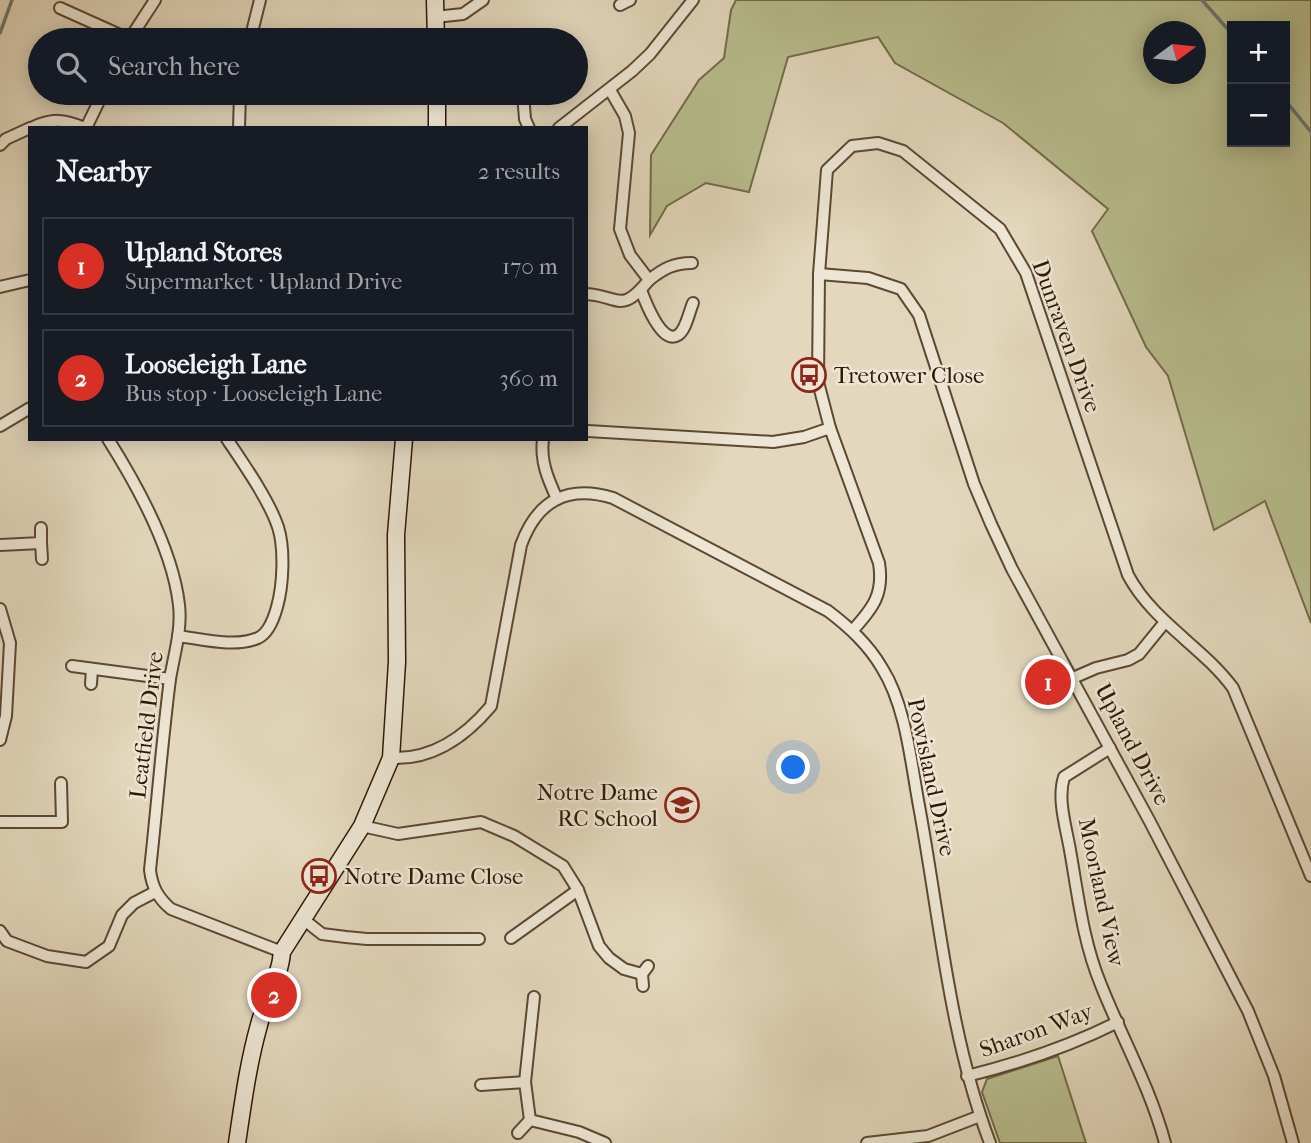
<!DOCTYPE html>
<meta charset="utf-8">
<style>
:root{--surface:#171b24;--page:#242831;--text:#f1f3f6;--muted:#9ea1a6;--line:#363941;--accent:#d93025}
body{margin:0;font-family:"IM FELL French Canon",serif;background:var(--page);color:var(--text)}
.controls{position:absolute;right:21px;top:21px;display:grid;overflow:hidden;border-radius:0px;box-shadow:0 4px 18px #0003}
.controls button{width:63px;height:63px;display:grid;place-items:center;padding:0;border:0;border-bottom:2px solid var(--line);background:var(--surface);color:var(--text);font:35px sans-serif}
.compass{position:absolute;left:1143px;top:21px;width:63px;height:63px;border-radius:50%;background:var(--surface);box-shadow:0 4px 18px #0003;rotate:75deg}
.you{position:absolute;left:794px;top:768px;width:24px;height:24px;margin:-18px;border:5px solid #fff;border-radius:50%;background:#1a73e8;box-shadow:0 0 0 10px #1a73e833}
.badge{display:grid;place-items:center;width:46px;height:46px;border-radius:50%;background:var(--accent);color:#fff;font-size:23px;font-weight:700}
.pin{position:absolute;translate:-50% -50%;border:4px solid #fff;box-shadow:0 2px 7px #0006}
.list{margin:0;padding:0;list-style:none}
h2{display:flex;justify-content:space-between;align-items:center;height:91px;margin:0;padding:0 28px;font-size:30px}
h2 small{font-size:23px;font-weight:400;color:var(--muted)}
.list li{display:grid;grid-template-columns:46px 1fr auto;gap:21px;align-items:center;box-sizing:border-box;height:98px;margin:0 14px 14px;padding:0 14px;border:2px solid var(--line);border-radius:0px}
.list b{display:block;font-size:26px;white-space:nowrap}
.list p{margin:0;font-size:23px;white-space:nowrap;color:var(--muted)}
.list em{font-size:23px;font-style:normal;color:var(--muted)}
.icon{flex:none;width:38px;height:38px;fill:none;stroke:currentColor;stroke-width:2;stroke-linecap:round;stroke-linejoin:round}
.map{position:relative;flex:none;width:1311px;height:1143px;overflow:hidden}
.search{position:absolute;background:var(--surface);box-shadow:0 4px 18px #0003;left:28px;top:28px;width:560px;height:77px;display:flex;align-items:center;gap:18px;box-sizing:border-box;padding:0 24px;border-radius:38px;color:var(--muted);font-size:26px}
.panel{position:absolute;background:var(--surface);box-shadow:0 4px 18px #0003;left:28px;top:126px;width:560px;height:315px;border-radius:0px}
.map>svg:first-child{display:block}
.green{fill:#b8be8e;stroke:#746b4a;stroke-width:2;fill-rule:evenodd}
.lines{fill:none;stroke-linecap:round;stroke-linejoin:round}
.stream{stroke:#6d7870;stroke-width:3.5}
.street-casing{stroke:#5c4833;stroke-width:14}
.secondary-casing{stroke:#2f1805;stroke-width:19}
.street{stroke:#ede6d4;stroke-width:10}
.secondary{stroke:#ede6d4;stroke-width:16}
.labels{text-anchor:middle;stroke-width:5;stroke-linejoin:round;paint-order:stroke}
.street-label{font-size:23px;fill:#2f1805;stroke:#ede6d4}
.poi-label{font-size:23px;fill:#2f1805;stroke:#ede6d4;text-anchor:start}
</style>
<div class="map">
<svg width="1311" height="1143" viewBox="0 0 1311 1143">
<rect width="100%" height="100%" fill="#e3d8bd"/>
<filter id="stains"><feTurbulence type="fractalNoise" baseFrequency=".00286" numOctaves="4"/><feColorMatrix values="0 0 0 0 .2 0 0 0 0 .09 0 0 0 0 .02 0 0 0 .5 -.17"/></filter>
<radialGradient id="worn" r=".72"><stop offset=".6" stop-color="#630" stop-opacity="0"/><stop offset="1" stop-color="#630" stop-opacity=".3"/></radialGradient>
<g class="green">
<path d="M736,0H1311V623L1265,501L1214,530L1168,376L1146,347L1092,231L1108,209L1003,123L895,63L878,37L788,57L749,192L706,183L667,206L650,235L651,155L699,80L724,58L731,10ZM1232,26H1285V142H1232ZM1154,32H1196V74H1154Z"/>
<path d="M1058,1056L1086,1143H1000L982,1092L987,1079Z"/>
</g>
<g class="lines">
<g class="stream">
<path d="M1202,0L1232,34"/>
<path d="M0,33L12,0"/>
<path d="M1285,100L1311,132"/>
</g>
<g class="street-casing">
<g id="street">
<path d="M620,5L630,0"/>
<path d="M60,8L129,39"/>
<path d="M435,17L463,14L483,0"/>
<path d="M129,40L155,0"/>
<path d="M250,40L260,0"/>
<path d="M523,93L525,119L529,128"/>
<path d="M31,128C52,118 64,119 85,128"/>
<path d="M86,128L103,93"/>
<path d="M239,128L240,93"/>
<path d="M559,128L632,71L650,54L693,0"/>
<path d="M0,145L6,139L30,128"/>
<path d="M819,274L868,278L901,289L919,315L974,484L991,524L1012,569L1149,820L1248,1011L1274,1076L1293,1143"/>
<path d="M649,280C663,269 673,263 692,263"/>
<path d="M0,287L30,280"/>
<path d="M641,290C645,301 662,346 678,335C686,330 689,312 693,303"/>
<path d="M586,294C620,296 620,315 649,280L630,255L620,229L629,133L625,116L610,90"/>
<path d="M0,426L30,408"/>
<path d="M588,431L773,442L804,437L830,428"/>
<path d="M108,439C137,485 173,551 179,605C182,629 174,655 170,679C162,742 157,806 150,870C152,887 158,898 171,909L282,952"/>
<path d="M543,439C540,461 548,479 557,499"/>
<path d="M41,543L42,559"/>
<path d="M0,545L41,543V528"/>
<path d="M0,609L10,643L6,716L0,740"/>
<path d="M853,630C873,608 884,594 879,563L830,428L818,382L819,274L827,170L852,146L878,143L903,151L1000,229L1026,273L1128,575C1153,622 1202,646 1233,688L1311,876"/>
<path d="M178,636C202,639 234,648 258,638C269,633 274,618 277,607C283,586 285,549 278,527C269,500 243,463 227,439"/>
<path d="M72,666L170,679"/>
<path d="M1073,678L1096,668L1128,660L1139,654L1165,622"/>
<path d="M91,684L92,669"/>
<path d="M1110,748L1064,777C1057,799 1066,827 1070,850C1078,895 1083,942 1101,985C1122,1038 1150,1087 1165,1143"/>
<path d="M391,758C432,760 465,737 491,706L521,545C537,501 567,484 613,498L828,611C849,627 868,644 882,668C906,706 911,763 919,806C940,919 949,1035 990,1143"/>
<path d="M0,822H62L61,783"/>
<path d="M362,826L398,834L481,822L514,836L563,866L578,890L599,946L609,958L624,969L642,974"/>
<path d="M303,919L322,934L346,937L367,939H479"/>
<path d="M0,931L7,941L47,956L86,962L109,946L122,915L134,903L155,892"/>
<path d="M511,938L578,890"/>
<path d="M643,986L642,974L648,966"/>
<path d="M967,1076C1020,1063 1070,1046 1118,1022"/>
<path d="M525,1082L534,997"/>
<path d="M481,1085L525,1082L530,1120L579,1132L605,1143"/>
<path d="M518,1133L530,1120"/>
<path d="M867,1143L928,1136L980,1116"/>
</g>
</g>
<g class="secondary-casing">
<g id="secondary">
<path d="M435,0L436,40"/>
<path d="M437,128V93"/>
<path d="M237,1143C243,1103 248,1064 259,1025C265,1000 280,978 282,952L362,826L391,758L397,662L396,535L404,439"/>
</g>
</g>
<use href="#street" class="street"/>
<use href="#secondary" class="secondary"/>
</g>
<defs>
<g id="bus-ring" transform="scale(1.75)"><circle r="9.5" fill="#ede6d4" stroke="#8f2418" stroke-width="1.5"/><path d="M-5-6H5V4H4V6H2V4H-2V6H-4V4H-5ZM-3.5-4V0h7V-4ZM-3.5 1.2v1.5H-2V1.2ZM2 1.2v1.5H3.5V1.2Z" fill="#8f2418"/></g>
<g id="school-ring" transform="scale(1.75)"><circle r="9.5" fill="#ede6d4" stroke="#8f2418" stroke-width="1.5"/><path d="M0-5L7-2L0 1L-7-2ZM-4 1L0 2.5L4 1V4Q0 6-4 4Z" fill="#8f2418"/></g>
</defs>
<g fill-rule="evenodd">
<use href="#bus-ring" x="809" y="375"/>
<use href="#school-ring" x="682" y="805"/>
<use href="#bus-ring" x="319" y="876"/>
</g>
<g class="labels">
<g class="street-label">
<text transform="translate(1067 336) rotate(70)" y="8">Dunraven Drive</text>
<text transform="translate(146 725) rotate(-83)" y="8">Leatfield Drive</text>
<text transform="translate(1133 744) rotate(62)" y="8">Upland Drive</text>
<text transform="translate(932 777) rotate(78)" y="8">Powisland Drive</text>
<text transform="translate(1102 892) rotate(78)" y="8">Moorland View</text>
<text transform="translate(1036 1030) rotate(-20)" y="8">Sharon Way</text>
</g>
<g class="poi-label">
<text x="834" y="383">Tretower Close</text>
<text x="658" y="800" text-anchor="end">Notre Dame<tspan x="658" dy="26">RC School</tspan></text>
<text x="344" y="884">Notre Dame Close</text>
</g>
</g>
<rect width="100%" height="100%" filter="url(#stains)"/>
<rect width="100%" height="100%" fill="url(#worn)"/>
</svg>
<div class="controls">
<button>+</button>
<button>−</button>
</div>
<svg class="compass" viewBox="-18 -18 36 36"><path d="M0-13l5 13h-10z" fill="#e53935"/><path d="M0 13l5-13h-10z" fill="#9ea1a6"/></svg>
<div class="you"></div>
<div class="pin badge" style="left:1048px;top:682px">1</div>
<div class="pin badge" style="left:274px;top:995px">2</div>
<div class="search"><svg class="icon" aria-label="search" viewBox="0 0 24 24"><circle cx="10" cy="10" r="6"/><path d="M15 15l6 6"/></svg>Search here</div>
<section class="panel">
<h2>Nearby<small>2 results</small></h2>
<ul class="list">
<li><span class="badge">1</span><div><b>Upland Stores</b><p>Supermarket · Upland Drive</p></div><em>170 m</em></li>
<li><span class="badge">2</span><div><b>Looseleigh Lane</b><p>Bus stop · Looseleigh Lane</p></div><em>360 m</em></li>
</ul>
</section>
</div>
